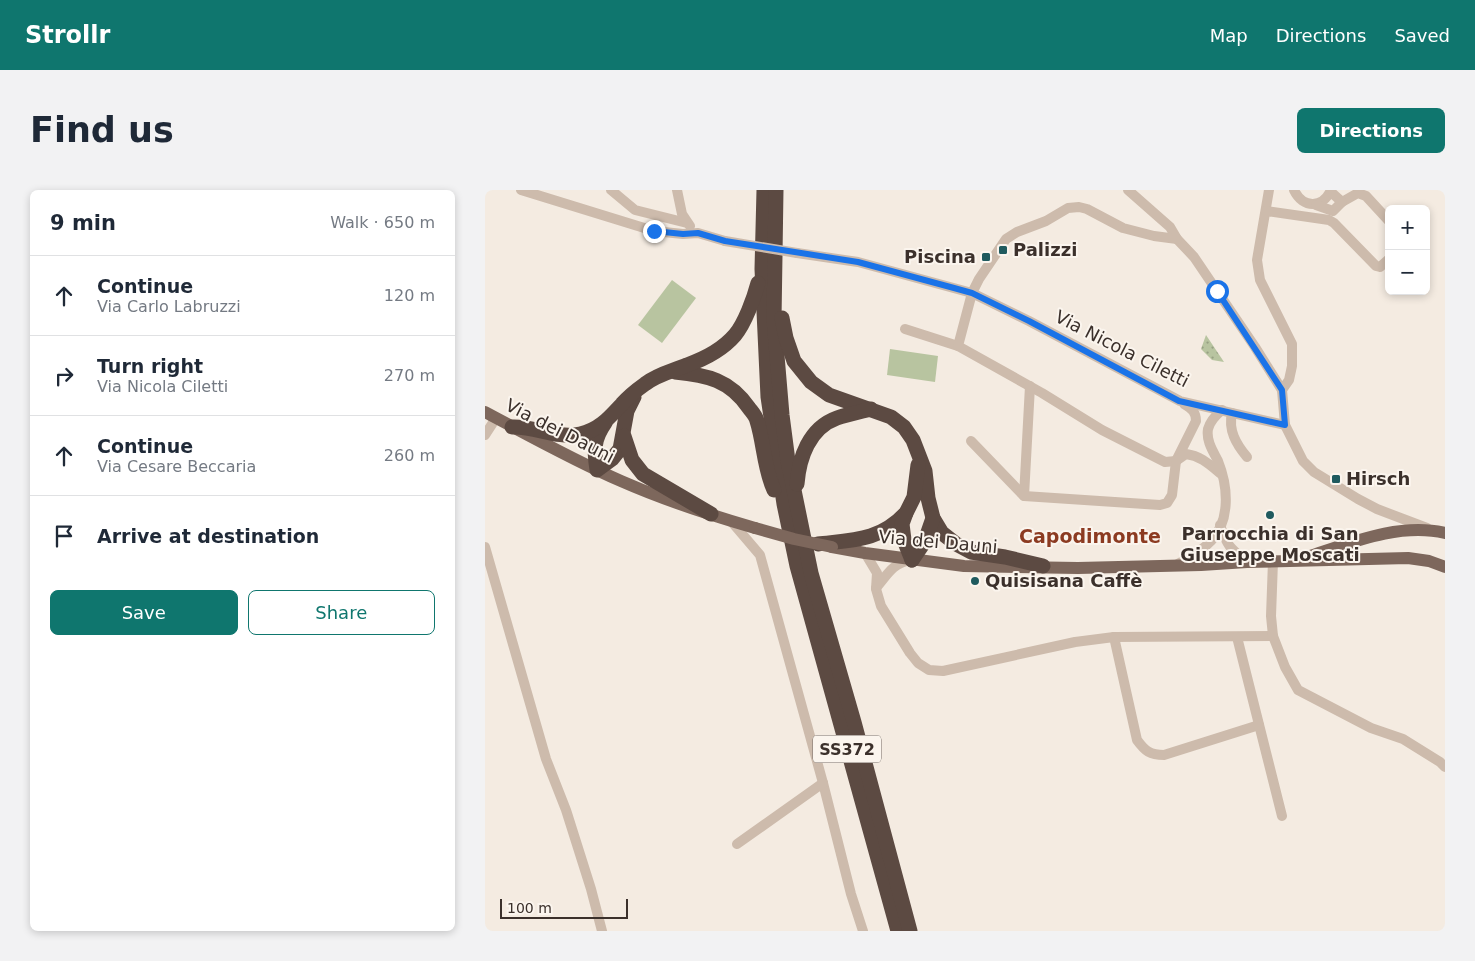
<!DOCTYPE html>
<meta charset="utf-8">
<style>
:root{--surface:#fff;--page:#f2f2f3;--text:#1f2937;--muted:#747a83;--line:#e0e1e3;--accent:#0f766e}
body{margin:0;font-family:"DejaVu Sans",sans-serif;background:var(--page);color:var(--text)}
.controls{position:absolute;right:15px;top:15px;display:grid;overflow:hidden;border-radius:8px;box-shadow:0 2px 8px #0003}
.controls button{width:45px;height:45px;display:grid;place-items:center;padding:0;border:0;border-bottom:1px solid var(--line);background:var(--surface);color:var(--text);font:25px sans-serif}
.scale{position:absolute;left:15px;bottom:12px;width:128px;box-sizing:border-box;padding-left:5px;border:2px solid #3b302b;border-top:0;font-size:14px;line-height:18px;white-space:nowrap;color:#3b302b;-webkit-text-stroke:4px #fbf5ee;paint-order:stroke}
.stop{position:absolute;width:15px;height:15px;margin:-11px;border:4px solid #1a73e8;border-radius:50%;background:#fff}
.stop.end{background:#1a73e8;border-color:#fff;box-shadow:0 1px 5px #0008}
.list{margin:0;padding:0;list-style:none}
h2{display:flex;justify-content:space-between;align-items:center;height:65px;margin:0;padding:0 20px;font-size:21px}
h2 small{font-size:16px;font-weight:400;color:var(--muted)}
.list li{display:grid;grid-template-columns:32px 1fr auto;gap:15px;align-items:center;box-sizing:border-box;height:80px;padding:0 20px;border-top:1px solid var(--line)}
.list b{display:block;font-size:19px;white-space:nowrap}
.list p{margin:0;font-size:16px;white-space:nowrap;color:var(--muted)}
.list em{font-size:16px;font-style:normal;color:var(--muted)}
.actions{display:flex;gap:10px;padding:15px 20px}
.actions a{flex:1;padding:11px 0;border:1px solid var(--accent);border-radius:8px;text-align:center;font-size:18px;color:var(--accent)}
.actions .main{background:var(--accent);color:#fff}
.icon{flex:none;width:28px;height:28px;fill:none;stroke:currentColor;stroke-width:2;stroke-linecap:round;stroke-linejoin:round}
.map{position:relative;flex:none;width:960px;height:741px;overflow:hidden;border-radius:8px}
header{display:flex;align-items:center;gap:30px;box-sizing:border-box;height:70px;padding:0 25px;background:var(--accent);color:#fff}
header strong{font-size:24px}
nav{display:flex;gap:28px;margin-inline-start:auto;font-size:18px}
.intro{display:flex;align-items:center;justify-content:space-between;box-sizing:border-box;height:120px;padding:0 30px}
h1{margin:0;font-size:35px}
.button{padding:12px 22px;border-radius:8px;background:var(--accent);color:#fff;font-size:18px;font-weight:700}
main{display:flex;gap:30px;padding:0 30px}
aside{flex:1;background:var(--surface);border-radius:8px;box-shadow:0 2px 8px #0003}
.map>svg:first-child{display:block}
.park{fill:url(#park-dots)}
.pitch{fill:#b8c4a0}
.lines{fill:none;stroke-linecap:round;stroke-linejoin:round}
.minor{stroke:#cdbbac;stroke-width:10}
.major{stroke:#7d675c;stroke-width:12}
.highway{stroke:#5c4a42;stroke-width:15}
.minor-bridge{stroke:#cdbbac;stroke-width:10}
.major-bridge{stroke:#7d675c;stroke-width:12}
.route{stroke:#1a73e8;stroke-width:6}
.poi-dot{fill:#1f5a5e;stroke:#fbf5ee;stroke-width:2}
.labels{text-anchor:middle;stroke-width:4;stroke-linejoin:round;paint-order:stroke}
.shield{fill:#fbf5ee;stroke:#756b66;stroke-width:1}
.shield-label{font-size:16px;font-weight:bold;fill:#3b302b}
.poi-label{font-size:18px;font-weight:bold;fill:#3b302b;stroke:#fbf5ee;text-anchor:start}
.street-label{font-size:18px;fill:#3b302b;stroke:#fbf5ee}
.neighbourhood-label{font-size:19px;font-weight:bold;fill:#8c3b22;stroke:#fbf5ee}
</style>
<header>
<strong>Strollr</strong>
<nav><a>Map</a><a>Directions</a><a>Saved</a></nav>
</header>
<div class="intro"><h1>Find us</h1><a class="button">Directions</a></div>
<main>
<aside>
<h2>9 min<small>Walk · 650 m</small></h2>
<ul class="list">
<li><svg class="icon" aria-label="ahead" viewBox="0 0 24 24"><path d="M12 20V5M6 11l6-6 6 6"/></svg><div><b>Continue</b><p>Via Carlo Labruzzi</p></div><em>120 m</em></li>
<li><svg class="icon" aria-label="right" viewBox="0 0 24 24"><path d="M7 20v-9h11M14 6l5 5-5 5"/></svg><div><b>Turn right</b><p>Via Nicola Ciletti</p></div><em>270 m</em></li>
<li><svg class="icon" aria-label="ahead" viewBox="0 0 24 24"><path d="M12 20V5M6 11l6-6 6 6"/></svg><div><b>Continue</b><p>Via Cesare Beccaria</p></div><em>260 m</em></li>
<li><svg class="icon" aria-label="arrive" viewBox="0 0 24 24"><path d="M6 21V4h12l-3 4 3 4H6"/></svg><div><b>Arrive at destination</b></div></li>
</ul>
<div class="actions"><a class="main">Save</a><a>Share</a></div>
</aside>
<div class="map">
<svg width="960" height="741" viewBox="0 0 960 741">
<defs>
<pattern id="park-dots" width="8" height="8" patternUnits="userSpaceOnUse" patternTransform="scale(1.25)"><rect width="8" height="8" fill="#b8c4a0"/><path d="M2 2h.1M6 6h.1" fill="none" stroke="#97a083" stroke-width="1.8" stroke-linecap="round"/></pattern>
</defs>
<rect width="100%" height="100%" fill="#f4ebe1"/>
<path class="park" d="M721,145L739,172L727,170L716,159Z"/>
<g class="pitch">
<path d="M187,90L211,108L177,153L153,135Z"/>
<path d="M405,159L453,166L450,192L402,185Z"/>
</g>
<g class="lines">
<g class="minor">
<path d="M36,0L169,41L198,44L213,43L240,51"/>
<path d="M126,0L150,20L202,33"/>
<path d="M192,0L197,24L205,36"/>
<path d="M643,0L685,37L692,49L709,67L770,157L797,200L800,235L818,271L829,282L873,309L892,319L942,338"/>
<path d="M784,0L772,70L775,90L807,154V176L804,190L797,200"/>
<path d="M809,0C818,19 838,18 846,0"/>
<path d="M846,2L857,12L873,3L881,6L904,31"/>
<path d="M831,15L848,21L857,12"/>
<path d="M781,21L844,30L849,33L891,76L895,77L904,69"/>
<path d="M312,63L373,72L487,103L544,131L695,211L800,235"/>
<path d="M420,139L473,156"/>
<path d="M747,223C743,240 751,254 762,267"/>
<path d="M0,245L11,228"/>
<path d="M486,251L539,306L675,315L682,313L687,305L691,271L711,231C711,222 707,219 699,214"/>
<path d="M691,271L680,272L617,240L557,203L473,156L487,103L494,89L521,49L532,42L561,31L583,18L594,17L602,19L638,38L669,46L692,49"/>
<path d="M691,271L701,264C716,266 725,275 736,284"/>
<path d="M539,306L545,196"/>
<path d="M246,331L275,365L338,593L366,704L378,741"/>
<path d="M735,335C742,356 745,358 762,372"/>
<path d="M0,357L61,569L81,620L106,699L117,741"/>
<path d="M380,363L392,383L391,399L396,416L425,463L433,473L444,480L458,481L590,452L629,447L788,446"/>
<path d="M788,371L786,426L788,446L800,477L813,500L886,538L918,549L955,572L960,577"/>
<path d="M691,375C703,368 716,362 726,351C746,330 743,296 733,271C728,261 721,251 723,239C725,231 731,225 737,220"/>
<path d="M391,398C404,383 406,375 425,370"/>
<path d="M629,447L652,550C660,561 665,565 679,565L774,535"/>
<path d="M752,447L797,626"/>
<path d="M252,654L338,593"/>
</g>
<g class="major">
<path d="M0,222C45,246 90,271 136,291C179,310 225,325 270,338"/>
<path d="M347,357L380,363L479,376L593,378L716,375L762,372L923,368L944,371L960,377"/>
<path d="M822,367C865,353 915,332 960,343"/>
</g>
<g class="highway">
<path d="M279,0L277,79L283,207L299,314L312,376L413,741"/>
<path d="M291,0L289,130L297,225L303,271L326,383L369,532L425,741"/>
<path d="M297,128L301,148L309,171L326,192L344,205L406,227L419,237L428,250L440,281L443,308L448,328L457,343L471,354L486,362L520,367L558,376"/>
<path d="M190,182C222,185 245,190 264,218C267,222 271,226 272,231C279,253 279,279 289,300"/>
<path d="M120,233C108,250 109,260 112,280L127,269L135,259L142,221L149,207"/>
<path d="M27,237C51,236 71,249 95,244C114,240 124,228 137,214C143,207 153,199 160,194C173,184 188,181 202,175C219,169 238,159 250,145C260,133 269,108 273,93"/>
<path d="M139,246L147,270L158,284L226,324"/>
<path d="M312,294C314,268 324,238 352,228C363,224 375,222 386,219"/>
<path d="M333,354C368,350 395,351 421,323"/>
<path d="M427,370L419,350L417,334L421,323L429,307L433,275"/>
<path d="M427,370L440,351L448,328"/>
</g>
<path class="minor-bridge" d="M240,51L312,63"/>
<path class="major-bridge" d="M270,338L309,349L347,357"/>
</g>
<g class="lines">
<path class="route" d="M169,41L198,44L213,43L240,51L373,72L469,98L487,103L544,131L694,211L800,235L797,200L732,101"/>
</g>
<g class="poi-dot">
<rect x="513" y="55" width="10" height="10" rx="2.5"/>
<rect x="496" y="62" width="10" height="10" rx="2.5"/>
<rect x="846" y="284" width="10" height="10" rx="2.5"/>
<circle cx="785" cy="325" r="5"/>
<circle cx="490" cy="391" r="5"/>
</g>
<g class="labels">
<rect class="shield" x="328" y="545.5" width="68" height="27" rx="4"/>
<g class="shield-label">
<text x="362" y="565">SS372</text>
</g>
<g class="poi-label">
<text x="528" y="66">Palizzi</text>
<text x="491" y="73" text-anchor="end">Piscina</text>
<text x="861" y="295">Hirsch</text>
<text x="785" y="350" text-anchor="middle">Parrocchia di San<tspan x="785" dy="21">Giuseppe Moscati</tspan></text>
<text x="500" y="397">Quisisana Caffè</text>
</g>
<g class="street-label">
<text transform="translate(637 159) rotate(27)" y="6">Via Nicola Ciletti</text>
<text transform="translate(75 241) rotate(27)" y="6">Via dei Dauni</text>
<text transform="translate(453 352) rotate(5)" y="6">Via dei Dauni</text>
</g>
<g class="neighbourhood-label">
<text x="605" y="353">Capodimonte</text>
</g>
</g>
</svg>
<div class="controls">
<button>+</button>
<button>−</button>
</div>
<div class="scale">100 m</div>
<div class="stop" style="left:732px;top:101px"></div>
<div class="stop end" style="left:169px;top:41px"></div>
</div>
</main>
